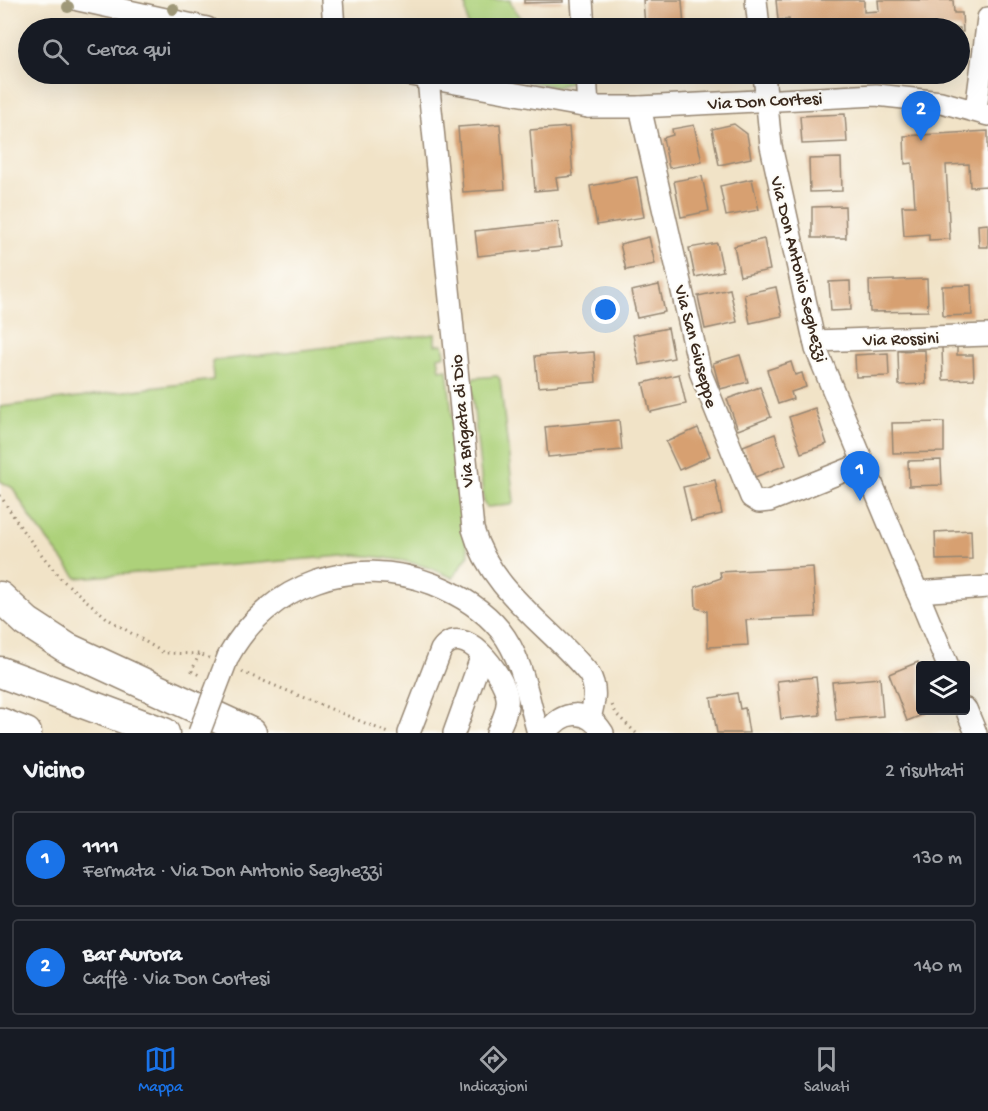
<!DOCTYPE html>
<html lang="it">
<meta charset="utf-8">
<style>
:root{--surface:#171b24;--page:#242831;--text:#f1f3f6;--muted:#9ea1a6;--line:#363941;--accent:#1a73e8}
body{margin:0;font-family:"Gochi Hand",sans-serif;background:var(--page);color:var(--text)}
.controls{position:absolute;right:18px;bottom:18px;display:grid;overflow:hidden;border-radius:6px;box-shadow:0 6px 24px #0002}
.controls button{width:54px;height:54px;display:grid;place-items:center;padding:0;border:0;border-bottom:2px solid var(--line);background:var(--surface);color:var(--text);font:30px sans-serif}
.you{position:absolute;left:606px;top:310px;width:21px;height:21px;margin:-15px;border:4px solid #fff;border-radius:50%;background:#1a73e8;box-shadow:0 0 0 9px #1a73e833}
.badge{display:grid;place-items:center;width:39px;height:39px;border-radius:50%;background:var(--accent);color:#fff;font-size:20px;font-weight:700}
.pin{position:absolute;translate:-50% -50px;filter:drop-shadow(0 2px 3px #0008)}
.pin::after{content:'';position:absolute;top:32px;width:21px;height:18px;background:inherit;clip-path:polygon(0 0,100% 0,50% 100%)}
.list{margin:0;padding:0;list-style:none}
h2{display:flex;justify-content:space-between;align-items:center;height:78px;margin:0;padding:0 24px;font-size:26px}
h2 small{font-size:20px;font-weight:400;color:var(--muted)}
.list li{display:grid;grid-template-columns:39px 1fr auto;gap:18px;align-items:center;box-sizing:border-box;height:96px;margin:0 12px 12px;padding:0 12px;border:2px solid var(--line);border-radius:6px}
.list b{display:block;font-size:22px;white-space:nowrap}
.list p{margin:0;font-size:20px;white-space:nowrap;color:var(--muted)}
.list em{font-size:20px;font-style:normal;color:var(--muted)}
.icon{flex:none;width:33px;height:33px;fill:none;stroke:currentColor;stroke-width:2;stroke-linecap:round;stroke-linejoin:round}
.map{position:relative;flex:none;width:988px;height:733px;overflow:hidden}
.search{position:absolute;background:var(--surface);box-shadow:0 6px 24px #0002;left:18px;right:18px;top:18px;height:66px;display:flex;align-items:center;gap:15px;box-sizing:border-box;padding:0 21px;border-radius:33px;color:var(--muted);font-size:22px}
.sheet{height:294px;background:var(--surface)}
nav{display:flex;justify-content:space-around;align-items:center;box-sizing:border-box;height:84px;border-top:2px solid var(--line);background:var(--surface);font-size:16px;color:var(--muted)}
nav a{display:grid;justify-items:center;gap:3px}
nav .on{color:var(--accent)}
.map>svg:first-child{display:block}
.green{fill:#add17a;stroke:#747e4c;stroke-width:1.5}
.building{fill:#d7a071}
.lines{fill:none;stroke-linecap:round;stroke-linejoin:round}
.minor-casing{stroke:#968672;stroke-width:24}
.highway-casing{stroke:#968672;stroke-width:33}
.path{stroke:#968672;stroke-width:3;stroke-dasharray:1.5 4.5;stroke-linecap:butt}
.minor{stroke:#fff;stroke-width:21}
.highway{stroke:#fff;stroke-width:30}
.minor-bridge-casing{stroke:#968672;stroke-width:24;stroke-linecap:butt}
.minor-bridge{stroke:#fff;stroke-width:21}
.tree{fill:#a09979}
.labels{text-anchor:middle;stroke-width:4.5;stroke-linejoin:round;paint-order:stroke}
.street-label{font-size:18px;fill:#3b2a1e;stroke:#fdfcf7}
</style>
<div class="map">
<svg width="988" height="733" viewBox="0 0 988 733">
<rect width="100%" height="100%" fill="#fdfcf7"/>
<filter id="ink" filterUnits="userSpaceOnUse"><feTurbulence type="fractalNoise" baseFrequency=".0167" numOctaves="2"/><feDisplacementMap in="SourceGraphic" scale="12" xChannelSelector="R" yChannelSelector="G"/><feConvolveMatrix kernelMatrix="1 2 1 2 8 2 1 2 1" color-interpolation-filters="sRGB"/></filter>
<filter id="wash" filterUnits="userSpaceOnUse"><feTurbulence type="fractalNoise" baseFrequency=".008" numOctaves="4" result="noise"/><feDisplacementMap in="SourceGraphic" scale="24" xChannelSelector="R" yChannelSelector="G"/><feGaussianBlur stdDeviation="1.35" result="paint"/><feColorMatrix in="noise" values="0 0 0 0 0 0 0 0 0 0 0 0 0 0 0 0 0 1.4 0 .05"/><feComposite in="paint" operator="in"/></filter>
<g filter="url(#wash)">
<rect width="100%" height="100%" fill="#f1e3c7"/>
<g class="green">
<path d="M465,0H510L511,4L524,22L572,19V28H468Z"/>
<path d="M494,74H574L568,83L556,87Z"/>
<path d="M435,334V345L443,344L445,355L438,357L440,370L447,369L466,543L469,554L453,578C421,562 390,557 355,555L77,578L34,523L13,488L0,481V407L213,380L212,361Z"/>
<path d="M497,376L500,379L514,502L511,505L487,507L484,504L471,383L474,378Z"/>
</g>
<g id="blocks">
<g class="building">
<path d="M524,0H563V2L524,3Z"/>
<path d="M643,0H682L684,28H659V25L645,26Z"/>
<path d="M776,0H864V12L879,11L878,0H953L954,13H962L963,32H960V28H790L789,19L778,20Z"/>
<path d="M845,114L847,142L802,144L800,116Z"/>
<path d="M500,124L505,189L463,192L458,127Z"/>
<path d="M734,124L747,134L751,158L719,165L712,129Z"/>
<path d="M694,125L702,162L669,168L663,138L673,135L672,129Z"/>
<path d="M569,127L573,176L556,178L558,189L535,191L530,130Z"/>
<path d="M988,131V186L970,187L969,164L946,165L950,239L929,240V234L904,236L902,206H915L912,163L905,164L904,136Z"/>
<path d="M841,158L842,191L810,192L809,159Z"/>
<path d="M702,176L709,211L681,217L674,181Z"/>
<path d="M637,177L644,217L597,225L590,186Z"/>
<path d="M752,179L759,210L726,216L720,186Z"/>
<path d="M845,206L846,238H812V207Z"/>
<path d="M558,222L561,247L478,256L475,231Z"/>
<path d="M988,224V247H979L978,225Z"/>
<path d="M649,237L655,264L626,270L620,244Z"/>
<path d="M764,239L770,270L740,276L734,246Z"/>
<path d="M717,243L723,271L695,277L689,248Z"/>
<path d="M927,279L928,311L870,312L869,281Z"/>
<path d="M850,281L851,310L831,311L829,282Z"/>
<path d="M659,285L665,312L637,318L631,291Z"/>
<path d="M971,285L972,315L943,316L942,286Z"/>
<path d="M776,287L782,316L750,323L744,294Z"/>
<path d="M730,289L737,322L705,329L698,296Z"/>
<path d="M668,328L674,358L639,365L633,335Z"/>
<path d="M942,347H957V355H973L974,379L943,380Z"/>
<path d="M925,350L926,384L899,385L898,351Z"/>
<path d="M594,352L596,382L538,387L535,356Z"/>
<path d="M888,353L889,376L856,377L855,355Z"/>
<path d="M740,355L748,382L720,389L713,363Z"/>
<path d="M791,362L795,375L802,373L806,387L791,392L793,399L778,404L767,370Z"/>
<path d="M679,374L686,404L650,412L643,383Z"/>
<path d="M760,387L771,417L738,430L727,399Z"/>
<path d="M815,408L827,444L801,453L789,417Z"/>
<path d="M619,420L622,450L548,457L545,427Z"/>
<path d="M944,422V452L893,453L892,423Z"/>
<path d="M698,428L710,456L679,470L666,442Z"/>
<path d="M775,434L786,465L755,477L743,446Z"/>
<path d="M941,460L942,485L909,486L908,461Z"/>
<path d="M715,480L722,514L691,521L683,487Z"/>
<path d="M971,530L972,559L936,560L935,532Z"/>
<path d="M813,567L816,617L746,620L748,645L708,647L707,611L696,608L695,587L721,578L720,572Z"/>
<path d="M918,662L920,669V710L932,711L907,721L889,674Z"/>
<path d="M816,677L820,715L781,719L777,681Z"/>
<path d="M880,678L883,716L836,720L832,682Z"/>
<path d="M737,693L740,709L745,708L749,733H717L711,698Z"/>
</g>
</g>
</g>
<g filter="url(#ink)">
<use href="#blocks" fill-opacity="0" stroke="#968672" stroke-width="1.5"/>
<g class="lines">
<g class="minor-casing">
<g id="minor">
<path d="M78,0L207,28"/>
<path d="M332,0L334,28"/>
<path d="M582,0L584,28"/>
<path d="M756,0L759,28"/>
<path d="M406,74L588,107H640L876,95L941,102L988,115"/>
<path d="M586,74L588,107"/>
<path d="M764,74L771,146L816,349L948,666"/>
<path d="M428,79L473,529C490,591 550,626 589,674C598,689 594,703 590,718"/>
<path d="M640,107L701,374L751,497L759,502L769,501L864,463"/>
<path d="M976,110L988,18"/>
<path d="M814,341L988,335"/>
<path d="M917,592L988,587"/>
<path d="M228,657C268,583 354,554 433,584C458,594 483,609 500,630C523,659 528,698 538,733"/>
<path d="M966,709L976,733"/>
<path d="M409,733L441,650C463,618 504,675 507,697C509,709 502,722 497,733"/>
<path d="M454,733L482,655"/>
<path d="M547,733C562,709 588,708 603,733"/>
</g>
</g>
<g class="highway-casing">
<g id="highway">
<path d="M0,597L27,622L67,648L251,733"/>
<path d="M0,672L164,733"/>
<path d="M0,723L26,733"/>
</g>
</g>
<g class="path">
<path d="M0,495L23,531L60,578L108,619L164,653L199,654L209,658"/>
<path d="M199,654L192,671L201,676"/>
<path d="M242,672L389,733"/>
<path d="M612,705L617,715L636,733"/>
</g>
<use href="#minor" class="minor"/>
<use href="#highway" class="highway"/>
<g class="minor-bridge-casing">
<path id="minor-bridge" d="M199,733L228,657"/>
</g>
<use href="#minor-bridge" class="minor-bridge"/>
</g>
<g class="tree">
<circle cx="68" cy="7" r="6"/>
<circle cx="173" cy="9" r="6"/>
</g>
</g>
<g class="labels">
<g class="street-label">
<text transform="translate(765 100) rotate(-3)" y="6">Via Don Cortesi</text>
<text transform="translate(800 269) rotate(76)" y="6">Via Don Antonio Seghezzi</text>
<text transform="translate(901 338) rotate(-2)" y="6">Via Rossini</text>
<text transform="translate(697 346) rotate(75)" y="6">Via San Giuseppe</text>
<text transform="translate(461 421) rotate(-95)" y="6">Via Brigata di Dio</text>
</g>
</g>
</svg>
<div class="controls">
<button><svg class="icon" aria-label="layers" viewBox="0 0 24 24"><path d="M12 4l9 5-9 5-9-5zM3 14l9 5 9-5"/></svg></button>
</div>
<div class="you"></div>
<div class="pin badge" style="left:860px;top:501px">1</div>
<div class="pin badge" style="left:921px;top:141px">2</div>
<div class="search"><svg class="icon" aria-label="search" viewBox="0 0 24 24"><circle cx="10" cy="10" r="6"/><path d="M15 15l6 6"/></svg>Cerca qui</div>
</div>
<section class="sheet">
<h2>Vicino<small>2 risultati</small></h2>
<ul class="list">
<li><span class="badge">1</span><div><b>1111</b><p>Fermata · Via Don Antonio Seghezzi</p></div><em>130 m</em></li>
<li><span class="badge">2</span><div><b>Bar Aurora</b><p>Caffè · Via Don Cortesi</p></div><em>140 m</em></li>
</ul>
</section>
<nav>
<a class="on"><svg class="icon" aria-label="map" viewBox="0 0 24 24"><path d="M3 6l6-2 6 2 6-2v14l-6 2-6-2-6 2zM9 4v14M15 6v14"/></svg>Mappa</a>
<a><svg class="icon" aria-label="directions" viewBox="0 0 24 24"><path d="M12 3l9 9-9 9-9-9zM9 14v-3h6M13 9l2 2-2 2"/></svg>Indicazioni</a>
<a><svg class="icon" aria-label="saved" viewBox="0 0 24 24"><path d="M7 4h10v16l-5-4-5 4z"/></svg>Salvati</a>
</nav>
